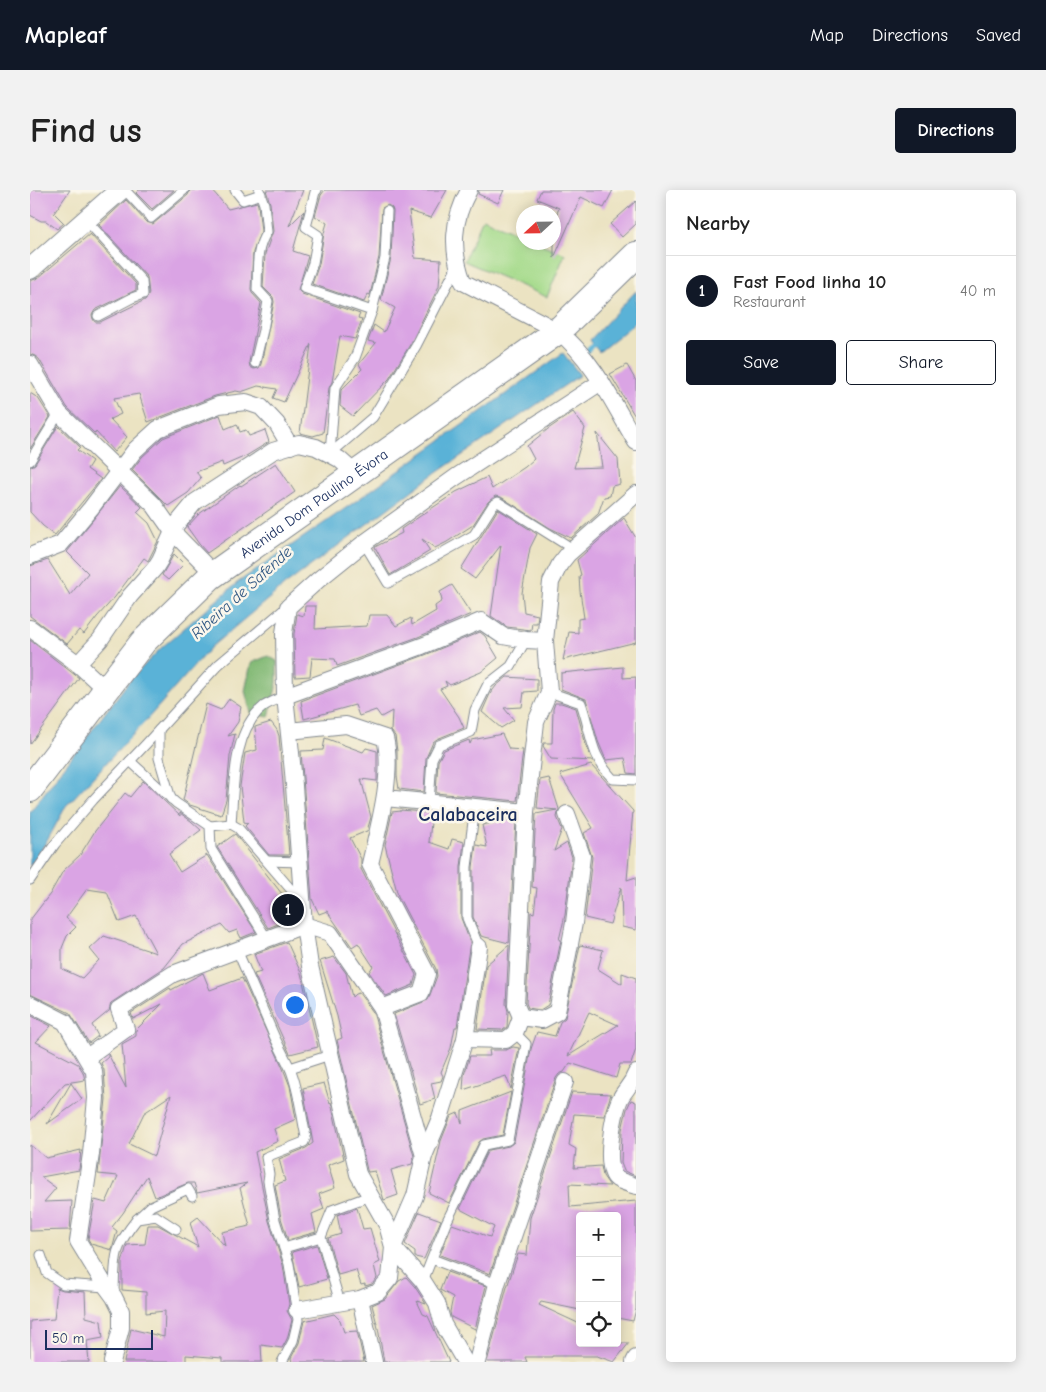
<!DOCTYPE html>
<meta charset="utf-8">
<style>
:root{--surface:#fff;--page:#f2f2f2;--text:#222;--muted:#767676;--line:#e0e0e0;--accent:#111827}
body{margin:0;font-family:"Comic Neue",sans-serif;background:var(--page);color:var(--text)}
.controls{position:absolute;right:15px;bottom:15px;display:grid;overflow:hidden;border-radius:5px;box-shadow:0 2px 12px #0003}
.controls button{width:45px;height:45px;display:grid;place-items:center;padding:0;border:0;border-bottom:1px solid var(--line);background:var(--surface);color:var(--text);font:25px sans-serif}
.compass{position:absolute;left:486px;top:15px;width:45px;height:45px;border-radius:50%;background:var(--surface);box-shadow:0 2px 12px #0003;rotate:248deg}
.scale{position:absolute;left:15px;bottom:12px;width:108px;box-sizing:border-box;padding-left:5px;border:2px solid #1b2f5e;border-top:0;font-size:14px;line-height:18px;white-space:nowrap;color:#1b2f5e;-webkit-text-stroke:4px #fbf7ec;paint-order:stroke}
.you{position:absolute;left:264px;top:814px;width:18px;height:18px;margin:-12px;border:4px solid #fff;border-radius:50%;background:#1a73e8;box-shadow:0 0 0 8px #1a73e833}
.badge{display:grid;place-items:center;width:32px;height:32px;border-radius:50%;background:var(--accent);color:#fff;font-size:16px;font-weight:700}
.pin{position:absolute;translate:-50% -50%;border:2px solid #fff;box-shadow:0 1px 5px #0006}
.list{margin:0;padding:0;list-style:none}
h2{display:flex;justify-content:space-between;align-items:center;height:65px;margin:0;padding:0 20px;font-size:21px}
h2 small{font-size:16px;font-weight:400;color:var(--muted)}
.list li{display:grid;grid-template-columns:32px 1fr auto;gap:15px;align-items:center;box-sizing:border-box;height:70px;padding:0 20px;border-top:1px solid var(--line)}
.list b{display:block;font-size:19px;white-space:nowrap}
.list p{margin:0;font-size:16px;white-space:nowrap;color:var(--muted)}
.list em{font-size:16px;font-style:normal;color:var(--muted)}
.actions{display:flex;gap:10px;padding:15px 20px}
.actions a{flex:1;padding:11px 0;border:1px solid var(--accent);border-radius:5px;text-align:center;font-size:18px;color:var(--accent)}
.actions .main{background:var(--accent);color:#fff}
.icon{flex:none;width:28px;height:28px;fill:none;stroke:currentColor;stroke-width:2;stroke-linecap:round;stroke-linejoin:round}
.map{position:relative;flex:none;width:606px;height:1172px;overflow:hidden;border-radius:5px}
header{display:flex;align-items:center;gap:30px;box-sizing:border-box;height:70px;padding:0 25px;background:var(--accent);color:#fff}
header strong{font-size:24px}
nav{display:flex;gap:28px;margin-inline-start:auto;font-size:18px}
.intro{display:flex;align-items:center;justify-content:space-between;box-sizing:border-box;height:120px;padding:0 30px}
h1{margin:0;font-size:35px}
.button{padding:12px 22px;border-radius:5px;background:var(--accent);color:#fff;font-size:18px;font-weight:700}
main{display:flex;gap:30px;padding:0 30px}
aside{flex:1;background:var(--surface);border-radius:5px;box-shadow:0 2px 12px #0003}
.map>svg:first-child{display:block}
.green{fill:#a4da8a;stroke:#608474}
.forest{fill:#83ba76;stroke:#4f746a}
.water{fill:#5ab2d7;stroke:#3a709a}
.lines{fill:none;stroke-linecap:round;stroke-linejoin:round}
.stream{stroke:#5ab2d7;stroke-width:4.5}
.building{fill:#daa4e4;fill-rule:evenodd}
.service-casing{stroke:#838990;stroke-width:11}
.minor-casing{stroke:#838990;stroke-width:18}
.tertiary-casing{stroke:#838990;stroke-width:22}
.primary-casing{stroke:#838990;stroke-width:28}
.service{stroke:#fff;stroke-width:9}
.minor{stroke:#fff;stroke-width:16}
.tertiary{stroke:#fff;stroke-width:20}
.primary{stroke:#fff;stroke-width:26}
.labels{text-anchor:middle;stroke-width:5;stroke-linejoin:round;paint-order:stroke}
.street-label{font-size:15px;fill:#1b2f5e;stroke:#fbf7ec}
.water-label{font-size:16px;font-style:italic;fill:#2e5682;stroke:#fbf7ec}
.district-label{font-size:20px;font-weight:bold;fill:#1b2f5e;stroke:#fbf7ec}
</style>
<header>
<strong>Mapleaf</strong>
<nav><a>Map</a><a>Directions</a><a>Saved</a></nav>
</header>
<div class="intro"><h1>Find us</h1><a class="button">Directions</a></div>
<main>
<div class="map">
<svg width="606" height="1172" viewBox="0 0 606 1172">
<rect width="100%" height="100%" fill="#fbf7ec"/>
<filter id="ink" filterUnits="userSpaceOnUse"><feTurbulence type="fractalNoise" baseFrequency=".02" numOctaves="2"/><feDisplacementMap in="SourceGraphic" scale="10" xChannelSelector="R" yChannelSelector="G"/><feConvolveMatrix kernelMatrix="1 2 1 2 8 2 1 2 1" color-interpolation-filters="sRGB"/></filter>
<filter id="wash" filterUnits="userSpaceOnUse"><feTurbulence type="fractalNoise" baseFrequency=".0096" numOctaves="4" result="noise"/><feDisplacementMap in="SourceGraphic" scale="20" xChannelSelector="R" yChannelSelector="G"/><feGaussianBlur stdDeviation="1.12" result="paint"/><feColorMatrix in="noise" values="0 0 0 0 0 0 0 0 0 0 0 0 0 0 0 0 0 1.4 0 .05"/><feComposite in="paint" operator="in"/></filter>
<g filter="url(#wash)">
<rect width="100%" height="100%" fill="#ebe3c2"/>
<path class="green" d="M453,28L493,46V52L509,53L535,64L517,107L434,71Z"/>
<path class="forest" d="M238,466L247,471V493L239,527L221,523L215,501L221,473Z"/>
<g class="water">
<path d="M606,101V132L569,162L560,150Z"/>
<path d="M533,163L550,185L399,288L255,395L181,457L112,535L36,616L17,651L0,676V622L100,490L131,458L207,393L326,311Z"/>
</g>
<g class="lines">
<path class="stream" d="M555,162L569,151"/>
</g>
<g id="blocks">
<g class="building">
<path d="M0,0H40L24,23L34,33L27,39L16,31H11L0,25Z"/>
<path d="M109,0H144L122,19L106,3Z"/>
<path d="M160,0H182L198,19L227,12L228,15L231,41L223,62L221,99L222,103L231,113L219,172L220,177L224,179L229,178L231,174L244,112L243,107L233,97L235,64L243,41L240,13L236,0H273L259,36L274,21L263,61L278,66L268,100L272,104L330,124L328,128L332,129L325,149L310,146L302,192L299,198L293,243L283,246L270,243L281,154L254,212L243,208L247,199L228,196L211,202L206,201L185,206L118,232L109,204L84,208L91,224L80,229L97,247L84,262L66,242L65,244L37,217L9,169L5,166L0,164V91L8,88L60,44L106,94V100L65,120L62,125L63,129L65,132H70L115,110L119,104L117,87L69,35L96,10L116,32L123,34L158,5Z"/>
<path d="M295,0H417L401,28L379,21L385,68L411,70L409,96L381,153L359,189L323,226L310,216L311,200L332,179L329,174L346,153L338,151L344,135L354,142L365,118L351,110L361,68L363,21L362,18L358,15L352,18L349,67L340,105L338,104L334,112L282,94L289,74L294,43L297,33L285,26L291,5Z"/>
<path d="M449,0H474L468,13L448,4Z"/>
<path d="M511,0H583L574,18L551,7L524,68V31L529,18L507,9Z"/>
<path d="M606,11V34L592,47L580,34Z"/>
<path d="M597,175L606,191V228L580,184Z"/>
<path d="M0,203L8,208L20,227L0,259Z"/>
<path d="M543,222L555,238L544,278L572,277L567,243L588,269L590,294L582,296L580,306L574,307L568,324L541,348L520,338L471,307L465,306L458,312L443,335L417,352L405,358L392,349L400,361L360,385L345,357L372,343L371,339L426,302L457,287L462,299L495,277L504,269L497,256L518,239Z"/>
<path d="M190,225L195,239L207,234L210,242L216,240L219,246L235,240L239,252L216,266L193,276L192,272L166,282L171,288L158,303L138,316L102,280L112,267L133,248Z"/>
<path d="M28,236L50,257L47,260L62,271L57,279L71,289L25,345L13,336L0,322V277L5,274Z"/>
<path d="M246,273L265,302L177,363L169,354L157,337L169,324L210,295L211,296Z"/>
<path d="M90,296L112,317L107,322L119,333L128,351L118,371L114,368L85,407L67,427L54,444L49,440L37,454L0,426V376L18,370L40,405L58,383L37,362Z"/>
<path d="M468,319L507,344L500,358L492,403L494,422L508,425L507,433H502L501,440L477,437L461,426L471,355L445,389L431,379Z"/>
<path d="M594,328L606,348V452L533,470L539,442L548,443V429L554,428L550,401L549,386L551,385L547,370Z"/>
<path d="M144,364L154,374L138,390L132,385Z"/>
<path d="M422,395L441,424L388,447L307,476L305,469L282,468L280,486L265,487L264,444L267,424L274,426L275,416H286L285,439L337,436L339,425H357L366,436L381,428L382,435L406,421L405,416L412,411L410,402Z"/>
<path d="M450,442L455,446L468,468L451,482L420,495L415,491L417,496L410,499L429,527L434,538L407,549L403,552L396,568L394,602L369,599L367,586V561L365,546L361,541L362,521L351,527L346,520L329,526L325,515L274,529L271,511L395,465Z"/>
<path d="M0,450L49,488L0,554Z"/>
<path d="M593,477V488L606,487V584L598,583L595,568L576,570L568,551L556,509L531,499V483Z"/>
<path d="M477,487L507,489V501L494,502L492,517L474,518L484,530L471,538L452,522L460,504L466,496Z"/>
<path d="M199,509L211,517L208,532L198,546L205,544L200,566L196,610L191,625L160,615L153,610L176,514L191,520Z"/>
<path d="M525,513H531L546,518L556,555L563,571L521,569L513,556L514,553H522L523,519Z"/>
<path d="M241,532L247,540L249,546L259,665H239L215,636L218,633L214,632L210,596L215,563L227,560L225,537Z"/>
<path d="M472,544L479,559L493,560L487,611L406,603L408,571L414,560L439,550L440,554L442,550Z"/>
<path d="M295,548L333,562L336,558L347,561V591L331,589L341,627L337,641L320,648L331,669V679L386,785L383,795L356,806L339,782L343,776L328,753L322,757L297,721L289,724L282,709L271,561L293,560Z"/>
<path d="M561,575L603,621L597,690L606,687V740L592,737L591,697L580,734L555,728L562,667L554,643L563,638L530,584Z"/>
<path d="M519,588L529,619L527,627L532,639L524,661L537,653L542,667L535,725L529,750H531L518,815L510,820L498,818L496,813L501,722L504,723L507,698L502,697L506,624L527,620L507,618L510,590Z"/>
<path d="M113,591L150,626V623L161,631L171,640L139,664L150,682L177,665L226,742L211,748L207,740L199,743L192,735L153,754L134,778L81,813L79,821L62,835L68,846L59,853L40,823L0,804V730L20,704L33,681L50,665L65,641L95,603L100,607ZM57,699L77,702L89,732L106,726L126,763L74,746L60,759L69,770L52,788L32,779V758L37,746L46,737L36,728Z"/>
<path d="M371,620L402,623L399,652L419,659L422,649L434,652L431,677V728L440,752L427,837H425L421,858L411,882L413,886L411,891L401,893L405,909L390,914L364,824L398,810L407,786L406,779L368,706L355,655L362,622L371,621Z"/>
<path d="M476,630L486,631L479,753L451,746L443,727V677L446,655L457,657L452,635Z"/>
<path d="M205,644L263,718V728L238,738L187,657Z"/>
<path d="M257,752L271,783L288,857L260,864L224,784L231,782L224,764Z"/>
<path d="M479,755L476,814L478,821L477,837L473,840L447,839L456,775Z"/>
<path d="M550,755L573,760L568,779L592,794V783L606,788V859L601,874H590L586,888L540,873L534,882L529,884L526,888L460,1084L410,1065L422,1034L460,1047L464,1037L430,1019L458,960L479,956L484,952L501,859L507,842L525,846L530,832L535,828ZM559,822L588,835L538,866Z"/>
<path d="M304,767L316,783L322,807L325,804L329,803L343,822L384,966L382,974L361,980L368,1005L354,1010L345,981L338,982L337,980L307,850L312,848L307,826L290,771Z"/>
<path d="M173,783L180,800L212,788L252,876L260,896L266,929L244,939L248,951L225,962L239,1031L253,1075L259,1114L257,1121L262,1130L257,1149L252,1158L231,1155L232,1172H192V1168L156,1165V1172H94L101,1139L134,1147L135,1121L116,1123V1102L92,1100V1073L97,1055L115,1054L118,1035H128L168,1057L160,1033L168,1027L195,1056L192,1042L220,1036L210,998L217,993L167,1003L164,993H158L125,1007L117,986L93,1023L82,1037L87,1041L82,1060L61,1054L58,1049L65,1010L76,1013L88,986L68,984L76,909L74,880L71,873L78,867V864L96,898L92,854L106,846V840L132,814L103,829L101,823L140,798L141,800ZM141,905L124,966L99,954L114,923Z"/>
<path d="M0,825L21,836L6,852L48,874L53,882L55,890L35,893L0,931Z"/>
<path d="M483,857L489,858L481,899L476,886L433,900L434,885L440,866H460L459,860H476Z"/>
<path d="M41,893L52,909L17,934Z"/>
<path d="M294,893L300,913L301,912L314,969L298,975L305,998L289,1004L294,1019L282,1024L286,1042L258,1050L251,1028L245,995L255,991L249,969L276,958L283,953L273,898Z"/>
<path d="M481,902L473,945L453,949L449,952L419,1013L399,1003L411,951L421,926L428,923L432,933V921Z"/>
<path d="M542,902L581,904L574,926L544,924L539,955L546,959L544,978L571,976L573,986L580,996L539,994L540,1017L606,1011V1119L603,1131L587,1128V1026H550V1120L511,1112L509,1115L550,1134V1153H599L584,1172L567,1166H522V1167H495L497,1172H457L477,1097L488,1064L497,1065L500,1028Z"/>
<path d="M601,910L606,912V986L594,981L591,973L592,940L597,919Z"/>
<path d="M0,955L16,968L51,960L49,980L11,987L26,998L14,1012L42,1011L40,1040L0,1041Z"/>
<path d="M327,1018L333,1039L340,1038L350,1072L344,1075L347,1088L342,1094L335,1096V1094L331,1095L326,1080L308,1085L298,1048L311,1044L307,1025Z"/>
<path d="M389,1022L411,1030L394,1069L385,1067V1061L375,1054Z"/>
<path d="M287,1055L297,1089L269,1097L262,1062Z"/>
<path d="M417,1082L456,1096L445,1139L421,1127L420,1122L423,1107L410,1100Z"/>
<path d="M376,1087L385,1097L396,1114L387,1111L393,1124L398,1126L419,1172H354L348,1138L342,1115L355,1109L369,1091Z"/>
<path d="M27,1098L33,1100L55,1102L56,1127L71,1131L73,1148L57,1151L59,1172H0V1131L24,1129Z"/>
<path d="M304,1124L310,1130L314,1142L327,1141L334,1172H262L261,1168L269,1153L274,1131Z"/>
</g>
</g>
</g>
<g filter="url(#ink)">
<use href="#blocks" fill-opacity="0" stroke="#838990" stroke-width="1"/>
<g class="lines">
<g class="service-casing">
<g id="service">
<path d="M95,0L121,28L154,0"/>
<path d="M205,0L213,10L231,4"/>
<path d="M287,0L285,2L276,37L288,45L283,73L274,98L342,121L325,168L305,198L300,264"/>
<path d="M56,30L112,91L113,104L102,108L68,126"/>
<path d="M342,121L355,68L357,21"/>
<path d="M225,173L233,140L238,111L227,99C228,80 225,59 237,42L234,14L229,0"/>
<path d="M300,264L343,227L386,156L427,76"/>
<path d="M0,271L29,223"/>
<path d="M334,353L358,393L444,345L463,315L468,312L543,359"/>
<path d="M519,502L551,513C562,543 559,564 583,589L606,590"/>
<path d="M129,540V568L141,609"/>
<path d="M100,571L146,613L180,636L181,659L237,749"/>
<path d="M399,613L402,569L409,555L441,542L445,520L458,494L481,476L496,450"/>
<path d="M445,617L437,677V728L449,757"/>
<path d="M201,634C204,597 202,541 234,516C240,512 249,509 255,506"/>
<path d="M180,636L201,634L208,638L270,710"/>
<path d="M237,671L270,672"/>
<path d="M0,690L25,654L63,610L116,554L188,475L257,417"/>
<path d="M207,760L245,848L260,878L300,865"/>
<path d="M107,1029L121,1016L158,999L162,1006"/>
<path d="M254,1058L291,1047"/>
<path d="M11,1065L17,1083L33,1094L76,1097"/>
<path d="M402,1069L467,1094"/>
<path d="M393,1091L416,1033L454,955L478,950L496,854L485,843"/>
<path d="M84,1104C85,1067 83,1059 107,1029L126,1026L146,1039"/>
<path d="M310,1113L291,1047L302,1020L340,1006"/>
<path d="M252,1172L263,1151L268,1130L259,1074L245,1030L238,991L239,984L236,967L274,952L276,947C271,924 269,900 260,878"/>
</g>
</g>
<g class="minor-casing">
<g id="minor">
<path d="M439,0C422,31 421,59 433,92L528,141C563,169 583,213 606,252"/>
<path d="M0,174L29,223L124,315L143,342L184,384"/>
<path d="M0,366L31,354L61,318L105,260L128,239L189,215L216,212L231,217L247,234L260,256"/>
<path d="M0,438L48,474L76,500"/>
<path d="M48,474L70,450L100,406L125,378L130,370L146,335L165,312L243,261L269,253L286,257L309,269L326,284"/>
<path d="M255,506L392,456L451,431L473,446L496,450L515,451"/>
<path d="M259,541L316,535L355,548C364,584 348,639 340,674L397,784L391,803L352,818L394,966"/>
<path d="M355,608L496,622"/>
<path d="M0,814L35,832L64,881L66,908L61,964L48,1051L73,1092L84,1107L91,1121V1138L82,1172"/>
<path d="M491,827L512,830L527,822L544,733L552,666L537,624"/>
<path d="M435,849L449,757"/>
<path d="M57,867L96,839L89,819L143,784L274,735L300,743L352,818"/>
<path d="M606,883C601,896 595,899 590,909C583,924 573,979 587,989C592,992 600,994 606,996"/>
<path d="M330,1109L344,1172"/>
<path d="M267,1120L330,1109L348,1102L360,1088L363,1057L385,1006L394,966L410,928L435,849L476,850L485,843L491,827L486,815L496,622L506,532L519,502L515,451L521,392L530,374L538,364L606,304"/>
<path d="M435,1172L413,1134L407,1113L393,1091L363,1057L357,1035L328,984L280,776L274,735L263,582L255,506L254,443L258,417L288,390L334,353L426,287L571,192"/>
<path d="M447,1172L467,1094L535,892"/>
<path d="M604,1172L606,1168"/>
</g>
</g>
<g class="tertiary-casing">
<path id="tertiary" d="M0,79L90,0"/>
</g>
<g class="primary-casing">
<g id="primary">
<path id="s1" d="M0,599L113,452L180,387L528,141L606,65"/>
</g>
</g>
<use href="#service" class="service"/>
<use href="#minor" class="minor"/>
<use href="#tertiary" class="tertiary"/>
<use href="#primary" class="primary"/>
</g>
</g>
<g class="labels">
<g class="street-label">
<text dy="5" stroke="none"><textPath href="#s1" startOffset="406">Avenida Dom Paulino Évora</textPath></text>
</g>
<g class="water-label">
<text transform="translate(211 402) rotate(-42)" y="6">Ribeira de Safende</text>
</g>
<g class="district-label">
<text x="438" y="631">Calabaceira</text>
</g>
</g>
</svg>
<div class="controls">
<button>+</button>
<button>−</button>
<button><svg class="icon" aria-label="locate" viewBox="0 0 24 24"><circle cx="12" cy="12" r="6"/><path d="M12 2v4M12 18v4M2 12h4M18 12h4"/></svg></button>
</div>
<svg class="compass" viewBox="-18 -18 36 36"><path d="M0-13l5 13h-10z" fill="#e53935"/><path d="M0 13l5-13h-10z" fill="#767676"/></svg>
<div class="scale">50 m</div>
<div class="you"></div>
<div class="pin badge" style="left:258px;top:720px">1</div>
</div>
<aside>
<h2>Nearby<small></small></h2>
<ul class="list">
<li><span class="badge">1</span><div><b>Fast Food linha 10</b><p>Restaurant</p></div><em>40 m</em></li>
</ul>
<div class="actions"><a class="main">Save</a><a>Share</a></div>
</aside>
</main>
